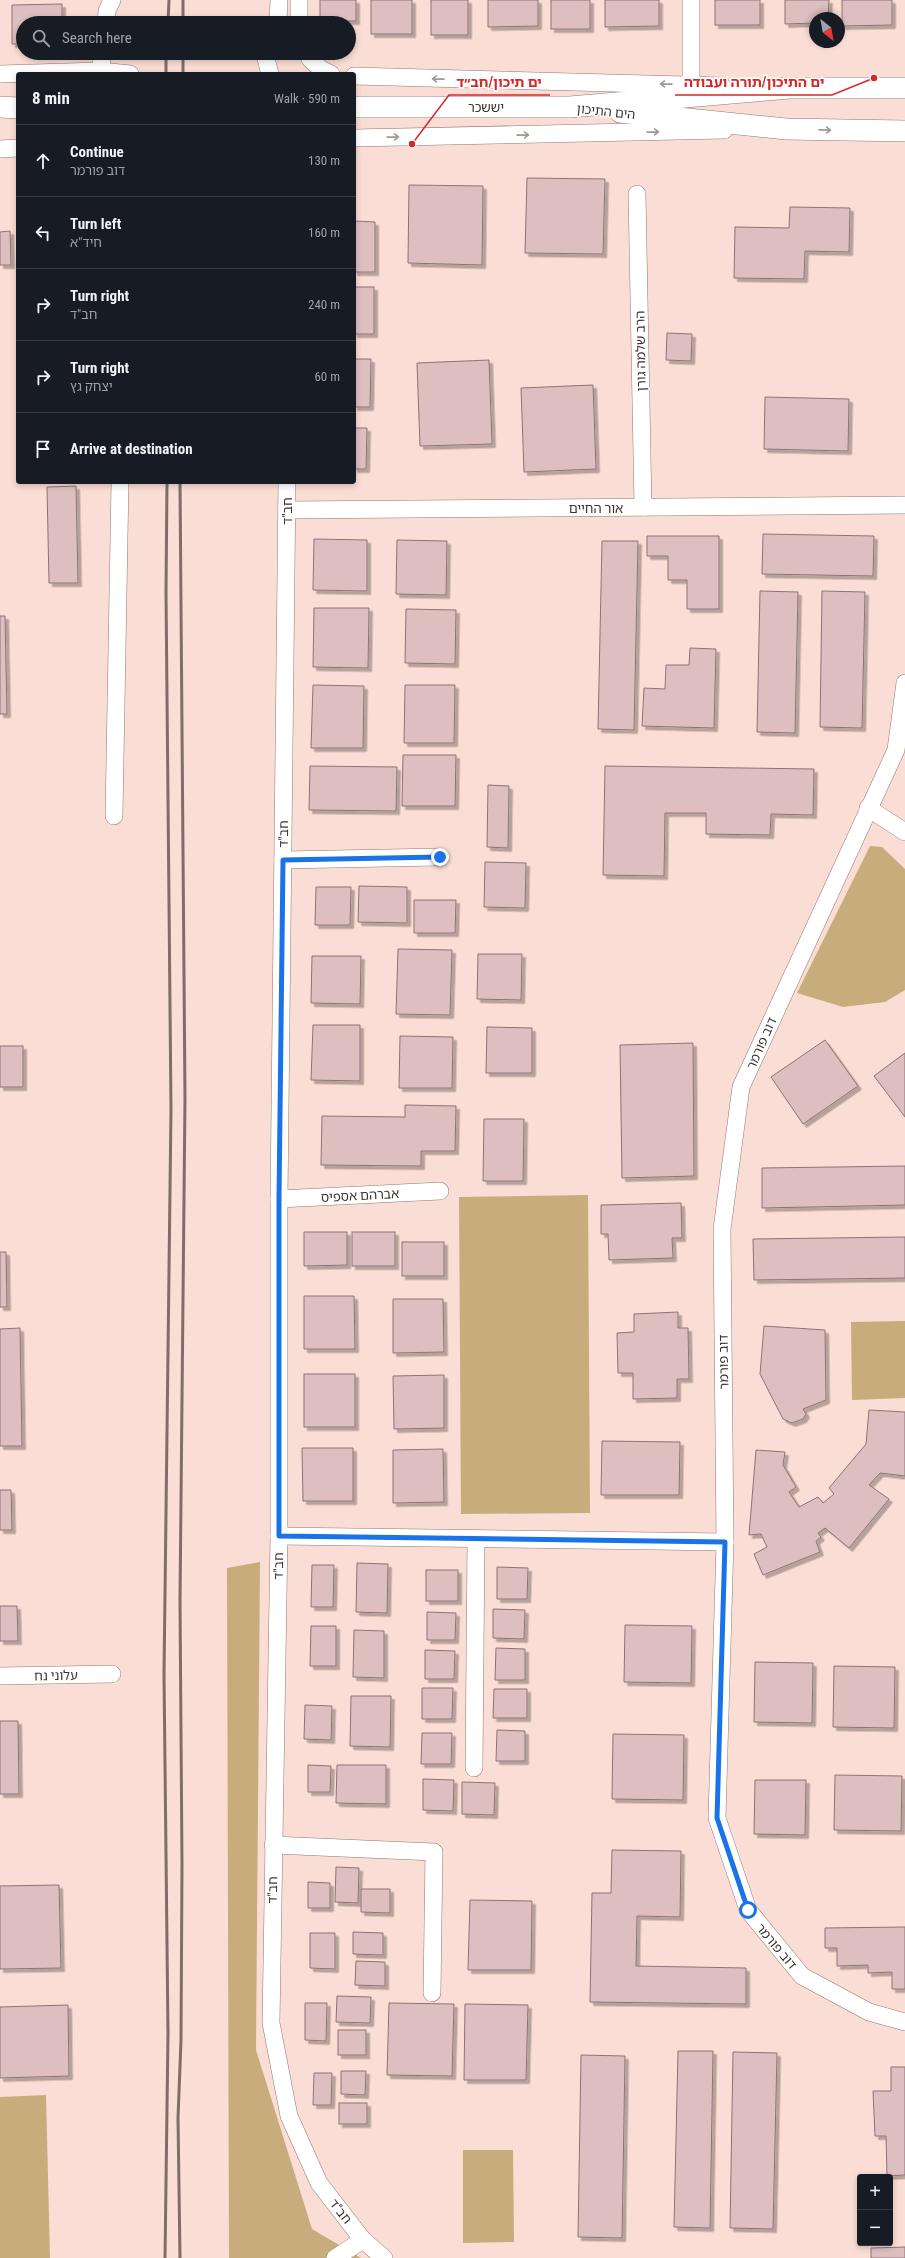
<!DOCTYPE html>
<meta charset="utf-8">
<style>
:root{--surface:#171b24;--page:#20242c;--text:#f1f3f6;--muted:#9ea1a6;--line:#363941}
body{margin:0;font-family:"Roboto Condensed","Noto Sans Hebrew",sans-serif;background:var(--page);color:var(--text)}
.controls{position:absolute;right:12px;bottom:12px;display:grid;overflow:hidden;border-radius:4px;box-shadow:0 2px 6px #0003}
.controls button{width:36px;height:36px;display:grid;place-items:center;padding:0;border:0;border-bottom:1px solid var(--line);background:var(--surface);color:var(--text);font:20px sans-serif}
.compass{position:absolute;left:809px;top:12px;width:36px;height:36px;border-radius:50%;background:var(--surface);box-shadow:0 2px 6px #0003;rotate:149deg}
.stop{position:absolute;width:12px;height:12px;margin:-9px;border:3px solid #1a73e8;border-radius:50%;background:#fff}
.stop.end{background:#1a73e8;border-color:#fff;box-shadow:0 1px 4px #0008}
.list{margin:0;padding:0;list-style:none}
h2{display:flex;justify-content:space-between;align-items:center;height:52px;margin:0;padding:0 16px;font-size:17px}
h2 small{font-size:13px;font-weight:400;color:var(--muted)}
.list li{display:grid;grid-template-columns:26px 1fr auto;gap:12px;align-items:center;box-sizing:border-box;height:72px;padding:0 16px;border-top:1px solid var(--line)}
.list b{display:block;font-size:15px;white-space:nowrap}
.list p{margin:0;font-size:13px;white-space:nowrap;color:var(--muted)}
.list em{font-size:13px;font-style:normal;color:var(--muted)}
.icon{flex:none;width:22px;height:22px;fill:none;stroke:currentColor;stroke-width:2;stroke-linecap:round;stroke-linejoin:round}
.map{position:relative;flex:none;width:905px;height:2258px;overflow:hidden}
.search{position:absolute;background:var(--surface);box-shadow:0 2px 6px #0003;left:16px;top:16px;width:340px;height:44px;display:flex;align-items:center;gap:10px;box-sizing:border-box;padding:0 14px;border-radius:22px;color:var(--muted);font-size:15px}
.panel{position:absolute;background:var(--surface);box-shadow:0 2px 6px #0003;left:16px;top:72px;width:340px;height:412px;border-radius:4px}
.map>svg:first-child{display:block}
.green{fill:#c7ad7c}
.building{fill:#ddbfc0;stroke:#8e7374;filter:url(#shadow)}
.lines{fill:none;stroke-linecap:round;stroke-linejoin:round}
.minor-casing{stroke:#927870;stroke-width:18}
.tertiary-casing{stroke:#927870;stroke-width:22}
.minor{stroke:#fff;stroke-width:17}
.tertiary{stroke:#fff;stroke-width:21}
.rail{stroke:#7e6d68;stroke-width:3}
.oneway{stroke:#9e9897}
.route{stroke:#1a73e8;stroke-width:5}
.labels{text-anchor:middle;stroke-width:3.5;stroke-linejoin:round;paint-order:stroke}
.street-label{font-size:13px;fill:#3d322f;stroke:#fff}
.leader{fill:none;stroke:#d62828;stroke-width:1.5}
.callout-dot{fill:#d62828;stroke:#fff;stroke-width:1.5}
.callout-label{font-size:14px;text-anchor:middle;font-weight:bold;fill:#d62828;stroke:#fff;stroke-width:3.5;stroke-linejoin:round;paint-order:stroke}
</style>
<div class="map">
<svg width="905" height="2258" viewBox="0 0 905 2258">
<defs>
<filter id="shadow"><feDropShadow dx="3.5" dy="3.5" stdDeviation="0" flood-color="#0004"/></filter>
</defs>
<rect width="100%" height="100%" fill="#faddd4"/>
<g class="green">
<path d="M870,846L882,847L905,869V990L885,1002L843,1007L797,993Z"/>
<path d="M588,1195L590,1513L461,1514L459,1197Z"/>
<path d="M905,1321V1398L852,1400L851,1322Z"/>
<path d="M260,1562L256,2050L312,2229L361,2258H229L227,1568Z"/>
<path d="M46,2095L50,2258H0V2097Z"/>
<path d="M463,2150H513L514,2242L463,2243Z"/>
</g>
<g class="building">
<rect x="320" y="0" width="36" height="21"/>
<rect x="371" y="0" width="41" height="34"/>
<rect x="431" y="0" width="37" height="35"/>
<path d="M488,0H538V26L488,27Z"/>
<rect x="551" y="0" width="39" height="29"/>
<path d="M605,0H659V26L605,27Z"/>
<rect x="715" y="0" width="45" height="25"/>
<path d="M785,0H829L828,18H815V23L785,24Z"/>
<path d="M842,0H892V25L842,26Z"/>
<path d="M62,4V23H23V44H12V5Z"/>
<path d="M527,178L605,179L603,254L525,253Z"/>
<path d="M409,185L483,186L482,265L408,263Z"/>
<path d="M790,207L850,208L849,252L805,251L804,279L734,278L735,227L789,228Z"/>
<path d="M354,221L375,222V272H354Z"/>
<path d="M10,231L11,265H0V232Z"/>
<rect x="354" y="287" width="20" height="47"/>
<path d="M667,333L692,334L691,361L666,360Z"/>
<path d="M354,359H371L370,407H354Z"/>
<path d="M489,360L492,444L420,446L417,363Z"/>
<path d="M593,385L596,469L524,472L521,388Z"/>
<path d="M765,397L849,399L848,451L764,449Z"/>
<path d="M354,428H367L366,469H354Z"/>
<path d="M76,486L78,583H49L47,487Z"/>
<path d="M763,534L874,536L873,576L762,574Z"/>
<path d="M647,536H719V609H687V580H668V556H647Z"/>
<path d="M314,539L367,540V591L313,590Z"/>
<path d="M397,540L447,541L446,595L396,594Z"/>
<path d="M602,541H638L634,730L598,729Z"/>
<path d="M760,591L798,592L795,733L757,732Z"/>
<path d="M822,591L865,592L862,728L820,727Z"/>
<path d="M314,608H369L368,668L313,667Z"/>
<path d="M406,609L456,610L455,664L405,663Z"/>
<path d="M0,616H5L7,714H0Z"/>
<path d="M690,648L716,649L714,728L642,726L644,688L665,689L666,665H689Z"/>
<path d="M313,685L364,686L363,748H311Z"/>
<path d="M405,685H455L454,743H404Z"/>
<path d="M403,755H456L455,806H402Z"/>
<path d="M310,766L397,767L396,811L309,810Z"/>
<path d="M605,766L814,769L813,815L771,814L770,835L706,834V813H665L664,876L603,875Z"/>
<path d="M488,785L509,786L508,848L487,847Z"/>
<path d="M485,862L526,863L525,908L484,907Z"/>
<path d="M359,886L407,887V923L358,922Z"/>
<path d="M316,887H351L350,925H315Z"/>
<path d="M414,900H456L455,933H414Z"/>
<path d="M398,949L452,950L450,1015L396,1014Z"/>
<path d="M478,954H522L521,1000L477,999Z"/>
<path d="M312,956H361L360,1004L311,1003Z"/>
<path d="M313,1025H360V1081L311,1080Z"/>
<path d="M487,1027L532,1028V1073H486Z"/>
<path d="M400,1036L453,1037L452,1088H399Z"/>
<path d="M825,1040L858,1086L803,1124L771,1077Z"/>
<path d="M693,1043L694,1176L622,1178L620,1045Z"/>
<rect x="0" y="1046" width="23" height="41"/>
<path d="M905,1053V1117L874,1076Z"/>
<path d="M405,1105L456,1106L455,1151H421V1166L321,1165L322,1116L405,1117Z"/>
<path d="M484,1119H524L523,1181H483Z"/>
<path d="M905,1166V1205L762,1208V1168Z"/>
<path d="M681,1203L682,1238H672L673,1258L609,1260L608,1234H601V1205Z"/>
<path d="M304,1232H347V1265L304,1266Z"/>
<rect x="352" y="1232" width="43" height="34"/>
<path d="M905,1237V1278L754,1280L753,1239Z"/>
<rect x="402" y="1242" width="42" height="34"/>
<path d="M0,1252H6L7,1307H0Z"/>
<path d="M304,1296H354L355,1349H304Z"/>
<path d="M393,1299H443L444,1352L393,1353Z"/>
<path d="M678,1312V1328H688L689,1379H677V1398L633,1399V1373H618L617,1333L634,1332V1314Z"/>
<path d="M764,1326L825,1330L826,1400L803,1409L806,1414L803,1419L792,1423L783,1419L760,1374Z"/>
<path d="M20,1328L22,1446H0V1329Z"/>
<rect x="304" y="1374" width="51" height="53"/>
<path d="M444,1375V1428L394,1429L393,1376Z"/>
<path d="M869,1410L905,1412V1476L880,1473L869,1485L889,1499L849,1548L825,1528L818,1533L821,1537L816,1541L820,1552L763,1575L754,1554L767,1547L761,1534L749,1535L756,1450L785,1452L783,1465L796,1487L789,1492L799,1507L818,1497L823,1503L834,1494L829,1488L866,1444Z"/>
<path d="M602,1441L680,1442L679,1495H601Z"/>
<path d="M302,1448H353V1501H303Z"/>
<path d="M443,1449L444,1502L393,1503V1450Z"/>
<path d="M0,1490H11L12,1530H0Z"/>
<path d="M357,1563L388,1564L387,1613L356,1612Z"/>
<path d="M312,1565H334L333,1607H311Z"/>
<path d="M497,1567L528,1568L527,1599H497Z"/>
<rect x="426" y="1570" width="32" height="31"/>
<path d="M0,1606H17L18,1641H0Z"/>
<path d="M493,1609L525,1610L524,1639L493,1638Z"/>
<path d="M427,1612L456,1613L455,1640H427Z"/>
<path d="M625,1625L692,1626L691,1683L624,1682Z"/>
<path d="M311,1626H336V1666H310Z"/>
<path d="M354,1630L384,1631V1678L353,1677Z"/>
<path d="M496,1648L525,1649V1680H495Z"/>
<path d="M425,1650L455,1651L454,1679H425Z"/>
<path d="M755,1662L813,1663L812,1723L754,1722Z"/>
<path d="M834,1666L895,1667L894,1728L833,1727Z"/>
<path d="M422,1688H453L452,1719H422Z"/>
<path d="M494,1689H527V1718H493Z"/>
<path d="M351,1696H391L390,1747L350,1746Z"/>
<path d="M305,1705L332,1706L331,1740L304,1739Z"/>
<path d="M0,1721H18L19,1794H0Z"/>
<path d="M497,1730L525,1731V1761H496Z"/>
<path d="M422,1733H452L451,1764H421Z"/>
<path d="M613,1734L684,1735L683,1800L612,1799Z"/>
<path d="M308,1765L331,1766L330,1792H308Z"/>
<path d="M337,1765H386V1804L336,1803Z"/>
<path d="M835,1775L902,1776L901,1831L834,1830Z"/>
<path d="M423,1779L454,1780L453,1811L423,1810Z"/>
<path d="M755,1780H806L805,1835L754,1834Z"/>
<path d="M462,1782L495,1783L494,1815L462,1814Z"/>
<path d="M612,1850L681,1851L680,1917L637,1916L636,1966L746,1968V2004L590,2002L592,1893H611Z"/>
<path d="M336,1867L359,1868L358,1903L335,1902Z"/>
<path d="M308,1882L330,1883V1908H308Z"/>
<path d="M59,1885L61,1968L0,1969V1886Z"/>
<path d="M361,1889H390V1913L361,1912Z"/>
<path d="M470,1900L532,1901L531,1970H468Z"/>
<path d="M905,1927V1989H892V1972L868,1973V1965L837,1966V1948H825V1928Z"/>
<path d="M353,1932L383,1933V1955L353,1954Z"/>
<path d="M310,1933H335V1969L310,1968Z"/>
<path d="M356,1961L385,1962V1986L355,1985Z"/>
<path d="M337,1996L371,1997L370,2023L336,2022Z"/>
<path d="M305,2003H327L326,2041L305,2040Z"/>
<path d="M389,2003L454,2004L452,2076L387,2075Z"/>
<path d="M465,2004L528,2005L526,2080H464Z"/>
<path d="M68,2005L69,2076L0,2078V2007Z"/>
<rect x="338" y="2030" width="28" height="25"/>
<path d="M678,2051H713L710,2228L674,2227Z"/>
<path d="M733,2052L777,2053L773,2229L730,2228Z"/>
<path d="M581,2055L625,2056L622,2238L578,2237Z"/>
<path d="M891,2067H905V2175L887,2176L886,2136H875L873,2091H891Z"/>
<path d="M341,2071H366L365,2095L341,2094Z"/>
<path d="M314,2073H332L331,2105H313Z"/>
<rect x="339" y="2103" width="28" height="21"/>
<path d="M905,2247V2258H871V2248Z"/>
</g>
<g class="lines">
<g class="minor-casing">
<g id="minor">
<path d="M106,23L107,11L112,0"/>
<path d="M278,23L279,0"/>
<path d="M299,23V0"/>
<path d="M267,53L266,59L270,74"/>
<path d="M310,59L321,69L331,74"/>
<path d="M100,71L103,53"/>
<path d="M0,74L100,71L130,74"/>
<path d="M354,76L722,86"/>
<path d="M691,85V0"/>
<path d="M354,138L724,130"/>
<path d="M0,149L18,148"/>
<path d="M637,194L643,507"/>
<path d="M287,482L279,1199V1536L271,2023L289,2116L319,2183L363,2240L384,2258"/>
<path d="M287,510L905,505"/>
<path d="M905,683L896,750L741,1087L722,1229L725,1542L717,1818L748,1910L802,1976L869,2012L905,2022"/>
<path d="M868,808L905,832"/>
<path d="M114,816L120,482"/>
<path d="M283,860L439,857"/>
<path d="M279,1199L440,1191"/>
<path d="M279,1536L725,1542"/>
<path d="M0,1676L112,1674"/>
<path d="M474,1768L476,1539"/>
<path d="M273,1845L434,1852L432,1993"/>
<path d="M335,2258L363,2240"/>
</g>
</g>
<g class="tertiary-casing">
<g id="tertiary">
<path d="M0,107L18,108"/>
<path d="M354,107H570L789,88H905"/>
<path d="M620,112L786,129L905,131"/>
</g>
</g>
<use href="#minor" class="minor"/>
<use href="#tertiary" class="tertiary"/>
<g class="rail">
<path d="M183,0V23"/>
<path d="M168,23L169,0"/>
<path d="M183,53V74"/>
<path d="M166,74V53"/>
<path d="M165,2258L168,2033L164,1675L171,1109L166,592L167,482"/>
<path d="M180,2258L178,2118L181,2040L182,1864L180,1601L185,1098L180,482"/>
</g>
</g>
<defs><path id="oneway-shaft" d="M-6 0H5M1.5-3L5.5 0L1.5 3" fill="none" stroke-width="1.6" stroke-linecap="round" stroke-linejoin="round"/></defs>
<g class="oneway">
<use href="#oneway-shaft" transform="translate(438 79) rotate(-179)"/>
<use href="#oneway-shaft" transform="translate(666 84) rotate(-179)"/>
<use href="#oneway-shaft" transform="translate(825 130) rotate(1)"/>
<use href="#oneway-shaft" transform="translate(653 132) rotate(-1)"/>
<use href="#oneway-shaft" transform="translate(523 135) rotate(-1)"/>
<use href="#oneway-shaft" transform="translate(393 137) rotate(-1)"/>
</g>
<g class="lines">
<path class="route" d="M440,857L283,860L279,1199V1536L725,1542L717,1818L748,1910"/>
</g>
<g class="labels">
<g class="street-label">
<text x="486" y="112">יששכר</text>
<text transform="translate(606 111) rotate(6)" y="5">הים התיכון</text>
<text transform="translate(640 351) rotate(-91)" y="5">הרב שלמה גורן</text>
<text x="596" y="513">אור החיים</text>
<text transform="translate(287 511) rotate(-90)" y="5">חב"ד</text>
<text transform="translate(283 834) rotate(-89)" y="5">חב"ד</text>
<text transform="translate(761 1043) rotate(-66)" y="5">דוב פורמר</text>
<text transform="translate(360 1195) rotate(-3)" y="5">אברהם אספיס</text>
<text transform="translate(723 1362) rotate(-91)" y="5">דוב פורמר</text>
<text transform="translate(278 1566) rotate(-89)" y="5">חב"ד</text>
<text transform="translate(56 1675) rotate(-1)" y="5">עלוני נח</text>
<text transform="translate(272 1890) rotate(-89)" y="5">חב"ד</text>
<text transform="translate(777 1946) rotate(50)" y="5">דוב פורמר</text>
<text transform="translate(341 2211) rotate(52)" y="5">חב"ד</text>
</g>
</g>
<path class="leader" d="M874 78L832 95H675M412 144L449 95H550"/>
<g class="callout-dot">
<circle cx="874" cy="78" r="4"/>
<circle cx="412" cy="144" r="4"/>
</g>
<g class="callout-label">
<text x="754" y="87">ים התיכון/תורה ועבודה</text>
<text x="499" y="87">ים תיכון/חב״ד</text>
</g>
</svg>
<div class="controls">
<button>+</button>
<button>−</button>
</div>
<svg class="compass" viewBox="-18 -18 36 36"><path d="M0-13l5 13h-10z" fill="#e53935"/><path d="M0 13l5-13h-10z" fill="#9ea1a6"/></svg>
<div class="stop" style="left:748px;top:1910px"></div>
<div class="stop end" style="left:440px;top:857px"></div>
<div class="search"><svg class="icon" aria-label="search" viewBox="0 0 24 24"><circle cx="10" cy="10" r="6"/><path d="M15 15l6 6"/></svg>Search here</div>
<section class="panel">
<h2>8 min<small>Walk · 590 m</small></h2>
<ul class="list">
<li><svg class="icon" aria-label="ahead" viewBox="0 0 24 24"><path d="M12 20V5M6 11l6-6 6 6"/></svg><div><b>Continue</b><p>דוב פורמר</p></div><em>130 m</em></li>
<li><svg class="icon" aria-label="left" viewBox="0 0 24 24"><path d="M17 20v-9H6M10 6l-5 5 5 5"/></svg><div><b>Turn left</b><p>חיד&quot;א</p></div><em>160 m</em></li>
<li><svg class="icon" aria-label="right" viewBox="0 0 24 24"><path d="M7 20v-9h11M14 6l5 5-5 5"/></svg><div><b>Turn right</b><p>חב&quot;ד</p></div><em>240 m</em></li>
<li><svg class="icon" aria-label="right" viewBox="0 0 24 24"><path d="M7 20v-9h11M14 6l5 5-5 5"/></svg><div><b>Turn right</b><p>יצחק גץ</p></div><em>60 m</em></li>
<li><svg class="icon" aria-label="arrive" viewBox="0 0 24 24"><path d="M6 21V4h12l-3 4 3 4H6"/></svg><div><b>Arrive at destination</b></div></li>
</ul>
</section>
</div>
